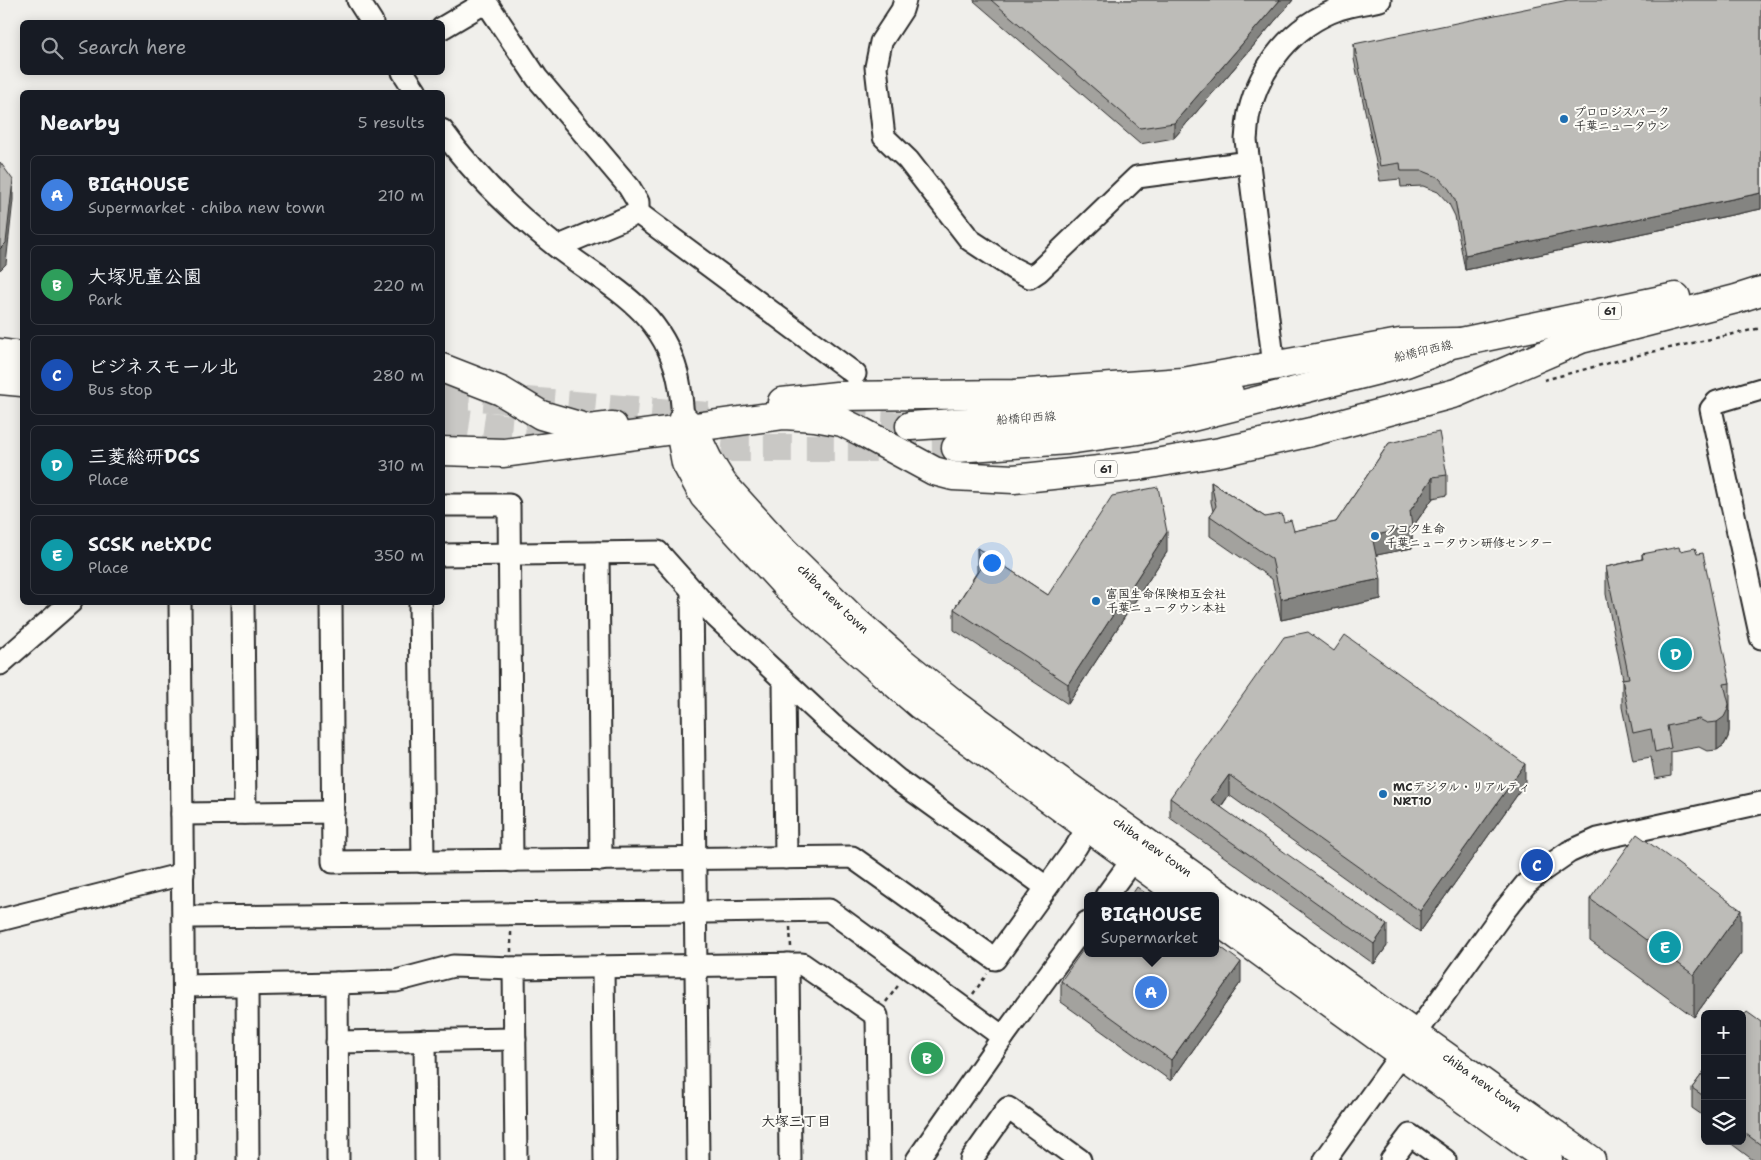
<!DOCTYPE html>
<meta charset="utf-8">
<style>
:root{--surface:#171b24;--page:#20242c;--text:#f1f3f6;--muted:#9ea1a6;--line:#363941;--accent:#1f6fb2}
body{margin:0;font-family:"Shantell Sans","Klee One",sans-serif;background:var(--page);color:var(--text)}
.controls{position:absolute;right:15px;bottom:15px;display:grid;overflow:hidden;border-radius:8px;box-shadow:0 2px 12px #0003}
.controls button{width:45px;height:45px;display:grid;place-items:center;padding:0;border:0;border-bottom:1px solid var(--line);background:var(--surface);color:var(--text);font:25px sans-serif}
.you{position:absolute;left:991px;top:562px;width:18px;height:18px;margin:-12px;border:4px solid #fff;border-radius:50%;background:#1a73e8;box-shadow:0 0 0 8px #1a73e833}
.badge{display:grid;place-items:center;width:32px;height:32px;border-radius:50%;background:var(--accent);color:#fff;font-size:16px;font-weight:700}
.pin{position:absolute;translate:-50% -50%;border:2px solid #fff;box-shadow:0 1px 5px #0006}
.popup{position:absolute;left:1084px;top:892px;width:135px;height:65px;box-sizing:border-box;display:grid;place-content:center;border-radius:8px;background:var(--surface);filter:drop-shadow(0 1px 4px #0005);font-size:16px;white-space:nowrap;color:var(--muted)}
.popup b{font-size:19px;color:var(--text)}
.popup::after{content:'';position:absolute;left:50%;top:100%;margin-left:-10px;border:10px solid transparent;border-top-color:var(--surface)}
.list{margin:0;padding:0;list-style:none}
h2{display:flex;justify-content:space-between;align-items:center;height:65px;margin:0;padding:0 20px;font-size:21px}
h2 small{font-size:16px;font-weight:400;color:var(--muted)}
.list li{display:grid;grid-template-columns:32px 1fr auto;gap:15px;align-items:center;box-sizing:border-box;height:80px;margin:0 10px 10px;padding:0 10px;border:1px solid var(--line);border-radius:8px}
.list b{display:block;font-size:19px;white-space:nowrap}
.list p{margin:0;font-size:16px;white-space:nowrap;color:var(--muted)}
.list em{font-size:16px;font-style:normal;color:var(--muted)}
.icon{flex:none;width:28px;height:28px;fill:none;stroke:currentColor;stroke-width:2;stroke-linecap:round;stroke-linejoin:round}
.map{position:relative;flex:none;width:1761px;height:1160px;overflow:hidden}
.search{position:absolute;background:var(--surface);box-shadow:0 2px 12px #0003;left:20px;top:20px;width:425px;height:55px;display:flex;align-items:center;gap:12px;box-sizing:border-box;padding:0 18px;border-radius:8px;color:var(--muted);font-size:19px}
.panel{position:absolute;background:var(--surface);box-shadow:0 2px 12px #0003;left:20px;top:90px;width:425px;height:515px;border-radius:8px}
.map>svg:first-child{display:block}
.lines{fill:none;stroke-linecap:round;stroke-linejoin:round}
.major-tunnel{stroke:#c9c8c5;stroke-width:28;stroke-dasharray:28 14;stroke-linecap:butt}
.minor-casing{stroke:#2b2b2b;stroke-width:25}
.major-casing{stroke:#2b2b2b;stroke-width:31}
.path{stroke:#2b2b2b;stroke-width:2.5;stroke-dasharray:4 4;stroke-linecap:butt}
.minor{stroke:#fdfcf7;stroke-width:21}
.major{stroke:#fdfcf7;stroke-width:28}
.wall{fill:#a3a29e;stroke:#2b2b2b}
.shaded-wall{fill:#848481;stroke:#2b2b2b}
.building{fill:#bdbcb8;stroke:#2b2b2b}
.poi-dot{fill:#1f6fb2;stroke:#fdfcf7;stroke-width:2}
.labels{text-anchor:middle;stroke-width:4;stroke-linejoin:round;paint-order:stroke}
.shield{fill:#fdfcf7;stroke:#6a6a68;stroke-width:1}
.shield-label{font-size:11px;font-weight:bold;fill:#2b2b2b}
.poi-label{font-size:12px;font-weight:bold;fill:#2b2b2b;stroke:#fdfcf7;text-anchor:start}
.street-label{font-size:12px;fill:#2b2b2b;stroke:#fdfcf7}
.neighbourhood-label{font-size:14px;font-weight:bold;fill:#2b2b2b;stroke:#fdfcf7}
</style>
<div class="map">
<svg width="1761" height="1160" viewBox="0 0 1761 1160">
<rect width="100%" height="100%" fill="#f0efeb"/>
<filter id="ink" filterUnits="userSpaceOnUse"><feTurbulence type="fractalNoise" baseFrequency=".02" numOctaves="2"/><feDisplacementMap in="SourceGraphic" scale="10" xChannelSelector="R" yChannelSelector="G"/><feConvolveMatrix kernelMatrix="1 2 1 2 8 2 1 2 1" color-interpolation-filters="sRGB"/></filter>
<g filter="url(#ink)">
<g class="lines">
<g class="major-tunnel">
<path d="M442,394L708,416"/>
<path d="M442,420L503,428L587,435"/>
<path d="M840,423L910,426"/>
<path d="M680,444L729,448H956"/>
</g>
<g class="minor-casing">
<g id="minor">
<path d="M358,0L372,22"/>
<path d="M905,0L902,10L881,42L876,67L884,137L908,160L970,240L1014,269L1030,277L1039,271L1137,177L1249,162"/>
<path d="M486,2L537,78L629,187L638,202V213L557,247"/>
<path d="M442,28L486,2V0"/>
<path d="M403,72L416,92"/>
<path d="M442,130C473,174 515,214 557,247C607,286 659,306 677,373C681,388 682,404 683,419"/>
<path d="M638,213L855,374"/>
<path d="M1274,366L1246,140C1247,131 1247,122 1249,113C1260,66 1293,25 1339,9C1352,5 1367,3 1380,0"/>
<path d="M1761,389L1717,402L1711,409L1761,638"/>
<path d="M442,505H509L512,861"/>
<path d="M598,553L601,860"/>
<path d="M442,555L658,552L715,616L831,724L898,780L1046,887"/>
<path d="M692,590L698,1160"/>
<path d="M180,602L185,1160"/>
<path d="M243,602L245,813"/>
<path d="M331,602L333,862L852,857L995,959L1076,847L1088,827"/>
<path d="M420,602L423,862"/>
<path d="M0,664L71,602"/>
<path d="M784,681L786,858"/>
<path d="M182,814L333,812"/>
<path d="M1106,896L1125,870"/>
<path d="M704,912L829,910L1003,1037"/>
<path d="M191,917L687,912"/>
<path d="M0,920L183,874"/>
<path d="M788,964L790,1160"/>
<path d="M603,967L605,1160"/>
<path d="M337,983L396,981L453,966L514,968"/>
<path d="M247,985L248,1160"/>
<path d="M184,986L337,983L338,1160"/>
<path d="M425,1040L426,1160"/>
<path d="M337,1042L515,1039"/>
<path d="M516,1160L514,968L802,964L877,1016L879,1160"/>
<path d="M917,1160L1003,1037L1087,922"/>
<path d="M971,1160L1008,1108L1080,1160"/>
<path d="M1325,1160L1504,911L1526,884L1543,870L1569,852L1598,839L1761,803"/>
<path d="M1391,1160L1410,1135L1445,1160"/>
</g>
</g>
<g class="major-casing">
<g id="major">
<path d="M1442,346L1676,297"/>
<path d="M0,353L22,356"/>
<path d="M442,368L501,391L541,415L589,429L613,426"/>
<path d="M0,380L22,382"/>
<path d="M782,402L837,396L1014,394L1183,382L1400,343L1458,342"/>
<path id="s1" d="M683,419L693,429L708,460L723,484L783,550L853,619L902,662L952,702L1046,771L1591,1160"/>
<path d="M683,420L680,430L686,463L704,496L791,591L859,652L920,705L1183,896"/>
<path d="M910,426L1044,417L1161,405L1229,393"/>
<path d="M956,448L1068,440L1145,429L1406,363L1443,349"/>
<path d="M442,451L504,453L784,415L815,417L842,422L862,432L934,471L953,476L1014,479L1138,466L1220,452L1311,432L1456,393L1581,339L1736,299L1761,291"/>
<path d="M1215,919L1548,1160"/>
</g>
</g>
<g class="path">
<path d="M1544,380L1647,353L1761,328"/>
<path d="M790,927L791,947"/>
<path d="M511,932V952"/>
<path d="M973,994L987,974"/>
<path d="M886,1002L900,983"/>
</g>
<use href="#minor" class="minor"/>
<use href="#major" class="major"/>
</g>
<g class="wall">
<path d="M974,0H1293L1174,138L1140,144L974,1Z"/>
<path d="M1761,0V209L1465,270L1455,216L1449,204L1438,192L1423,186L1401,187L1400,179L1380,181L1354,59V44Z"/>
<path d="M1389,443L1447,475V495L1433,498L1412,528V548L1376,555L1381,599L1281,620L1272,579L1210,536V516L1213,511L1211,502V482L1265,517L1284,522L1294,531L1336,522Z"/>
<path d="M977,548L1048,595L1167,552L1068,704L954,630V609L977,572Z"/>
<path d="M1680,551L1730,683V711H1729V731L1728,737L1724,745L1717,750L1707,751L1699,747L1671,752V776L1655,779L1651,757L1633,760L1622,707V679H1623L1606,594V567L1642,559V554Z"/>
<path d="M1334,651L1525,784L1420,932L1229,795L1221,807L1387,946L1374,964L1170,818V798Z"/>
<path d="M1590,899L1741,953L1694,1017L1590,941Z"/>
<path d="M1061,981L1241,982L1171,1081L1061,1002Z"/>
<path d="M1742,1018L1761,1022V1160H1753L1729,1142V1141H1742Z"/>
<path d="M1705,1070V1117L1692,1108V1088Z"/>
</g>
<g class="shaded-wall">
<path d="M1280,0H1293L1174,138V123Z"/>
<path d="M13,180V200L6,264L0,270V249Z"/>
<path d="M1761,193V209L1465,270V255Z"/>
<path d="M1433,477V498L1412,528V548L1372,556V536L1410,511Z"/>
<path d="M1167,532V552L1068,704V684Z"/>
<path d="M1381,579V599L1281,620V599Z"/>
<path d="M1729,704V731L1728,737L1724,745L1717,750V722Z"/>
<path d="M1525,764V784L1420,932V911Z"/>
<path d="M1229,775V795L1211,820V800Z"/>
<path d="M1741,910V953L1694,1017V975Z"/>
<path d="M1387,925V946L1374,964V944Z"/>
<path d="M1241,962V982L1171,1081V1060Z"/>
</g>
<g class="building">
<path d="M991,0H1280L1174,123L1140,128Z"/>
<path d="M1568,0H1761V193L1465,255L1455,200L1449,189L1438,177L1423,171H1401L1400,163L1380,166L1354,44Z"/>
<path d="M0,162L13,180L6,243L0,249Z"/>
<path d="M1439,432L1447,475L1433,477L1410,511L1412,527L1372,536L1381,579L1281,599L1272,559L1210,516L1216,506L1211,482L1265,517L1282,514L1284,522L1291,520L1294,531L1336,522L1389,443Z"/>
<path d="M1158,487L1167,532L1068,684L954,609L981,567L977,548L1048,595L1112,496Z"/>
<path d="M1679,547L1680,551L1695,548L1697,554L1703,553L1730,683L1724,684L1729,704L1728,709L1724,717L1717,722L1707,723L1699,719L1667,726L1671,748L1655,752L1651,729L1633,733L1622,679L1629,678L1606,567L1643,559L1642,554Z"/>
<path d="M1308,632L1334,651L1345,635L1525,764L1420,911L1229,775L1211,800L1387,925L1374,944L1170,798L1284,637Z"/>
<path d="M1637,834L1741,910L1694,975L1590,899Z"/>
<path d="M1137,887L1149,896H1131Z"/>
<path d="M1215,943L1241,962L1171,1060L1061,981L1087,944V953H1215Z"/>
<path d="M1747,1012L1761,1022V1145L1742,1131V1018Z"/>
<path d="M1705,1070V1097L1692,1088Z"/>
</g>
</g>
<g class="poi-dot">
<circle cx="1564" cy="119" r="5"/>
<circle cx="1375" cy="536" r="5"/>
<circle cx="1096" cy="601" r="5"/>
<circle cx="1383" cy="794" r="5"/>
</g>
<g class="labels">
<g class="shield">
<rect x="1599" y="302.5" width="22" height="17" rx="4"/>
<rect x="1095" y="460.5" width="22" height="17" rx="4"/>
</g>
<g class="shield-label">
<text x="1610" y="315">61</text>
<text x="1106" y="473">61</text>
</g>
<g class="poi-label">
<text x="1574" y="116">プロロジスパーク<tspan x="1574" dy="14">千葉ニュータウン</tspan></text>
<text x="1385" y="533">フコク生命<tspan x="1385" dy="14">千葉ニュータウン研修センター</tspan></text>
<text x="1106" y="598">富国生命保険相互会社<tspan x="1106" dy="14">千葉ニュータウン本社</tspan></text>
<text x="1393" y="791">MCデジタル・リアルティ<tspan x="1393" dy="14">NRT10</tspan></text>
</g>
<g class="street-label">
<text transform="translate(1423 351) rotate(-13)" y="4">船橋印西線</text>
<text transform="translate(1026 418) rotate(-4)" y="4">船橋印西線</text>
<text dy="4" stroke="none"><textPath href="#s1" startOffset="236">chiba new town</textPath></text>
<text dy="4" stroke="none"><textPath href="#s1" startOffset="641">chiba new town</textPath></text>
<text dy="4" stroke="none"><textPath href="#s1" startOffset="1046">chiba new town</textPath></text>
</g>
<g class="neighbourhood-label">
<text x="796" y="1126">大塚三丁目</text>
</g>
</g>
</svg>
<div class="controls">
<button>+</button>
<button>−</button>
<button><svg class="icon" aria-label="layers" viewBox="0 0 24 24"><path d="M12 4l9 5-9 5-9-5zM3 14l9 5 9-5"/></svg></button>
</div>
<div class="you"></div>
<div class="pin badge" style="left:1151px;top:992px;background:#3f7fe0">A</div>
<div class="popup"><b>BIGHOUSE</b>Supermarket</div>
<div class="pin badge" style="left:927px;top:1058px;background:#2e9e5b">B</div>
<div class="pin badge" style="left:1537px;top:865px;background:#1a4fb4">C</div>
<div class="pin badge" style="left:1676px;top:654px;background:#0f9aa8">D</div>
<div class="pin badge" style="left:1665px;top:947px;background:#0f9aa8">E</div>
<div class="search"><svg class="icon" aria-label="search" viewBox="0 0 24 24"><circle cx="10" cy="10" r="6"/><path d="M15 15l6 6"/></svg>Search here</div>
<section class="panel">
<h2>Nearby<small>5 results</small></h2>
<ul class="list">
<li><span class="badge" style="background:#3f7fe0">A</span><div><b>BIGHOUSE</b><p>Supermarket · chiba new town</p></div><em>210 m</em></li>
<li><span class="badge" style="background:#2e9e5b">B</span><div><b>大塚児童公園</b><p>Park</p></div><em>220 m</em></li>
<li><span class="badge" style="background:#1a4fb4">C</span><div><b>ビジネスモール北</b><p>Bus stop</p></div><em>280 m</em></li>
<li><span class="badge" style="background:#0f9aa8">D</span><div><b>三菱総研DCS</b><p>Place</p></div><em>310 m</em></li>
<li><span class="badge" style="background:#0f9aa8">E</span><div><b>SCSK netXDC</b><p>Place</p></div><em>350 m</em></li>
</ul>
</section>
</div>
